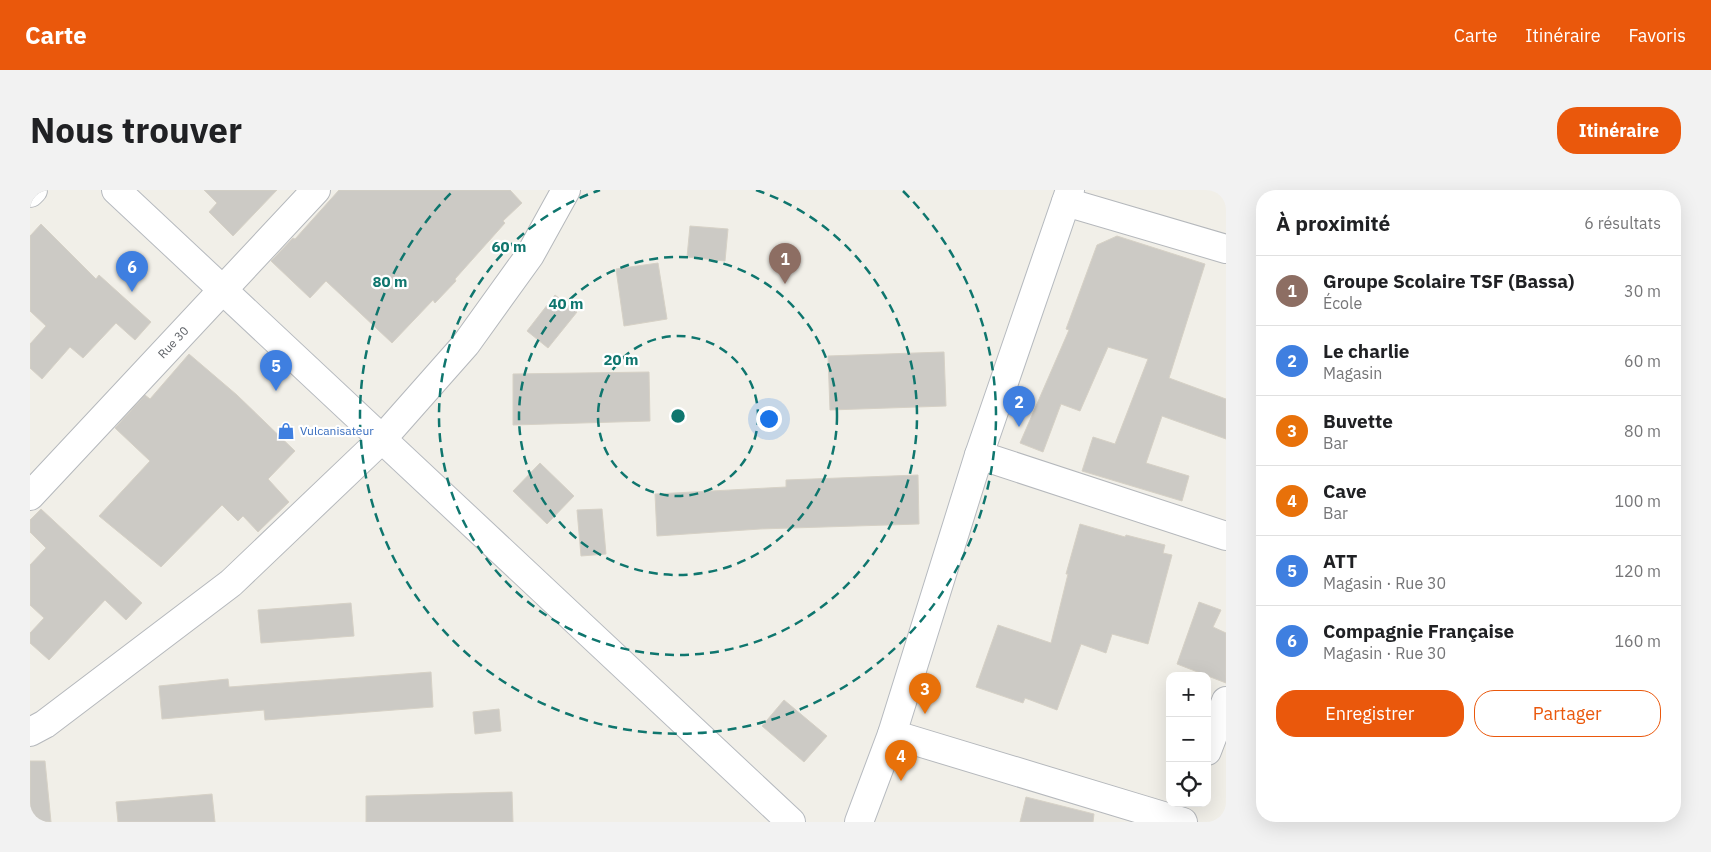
<!DOCTYPE html>
<html lang="fr">
<meta charset="utf-8">
<style>
:root{--surface:#fff;--page:#f2f2f2;--text:#202124;--muted:#757577;--line:#e0e0e0;--accent:#ea580c}
body{margin:0;font-family:"IBM Plex Sans",sans-serif;background:var(--page);color:var(--text)}
.controls{position:absolute;right:15px;bottom:15px;display:grid;overflow:hidden;border-radius:10px;box-shadow:0 5px 20px #0002}
.controls button{width:45px;height:45px;display:grid;place-items:center;padding:0;border:0;border-bottom:1px solid var(--line);background:var(--surface);color:var(--text);font:25px sans-serif}
.you{position:absolute;left:738px;top:228px;width:18px;height:18px;margin:-12px;border:4px solid #fff;border-radius:50%;background:#1a73e8;box-shadow:0 0 0 8px #1a73e833}
.badge{display:grid;place-items:center;width:32px;height:32px;border-radius:50%;background:var(--accent);color:#fff;font-size:16px;font-weight:700}
.pin{position:absolute;translate:-50% -41px;filter:drop-shadow(0 1px 2px #0008)}
.pin::after{content:'';position:absolute;top:26px;width:18px;height:15px;background:inherit;clip-path:polygon(0 0,100% 0,50% 100%)}
.list{margin:0;padding:0;list-style:none}
h2{display:flex;justify-content:space-between;align-items:center;height:65px;margin:0;padding:0 20px;font-size:21px}
h2 small{font-size:16px;font-weight:400;color:var(--muted)}
.list li{display:grid;grid-template-columns:32px 1fr auto;gap:15px;align-items:center;box-sizing:border-box;height:70px;padding:0 20px;border-top:1px solid var(--line)}
.list b{display:block;font-size:19px;white-space:nowrap}
.list p{margin:0;font-size:16px;white-space:nowrap;color:var(--muted)}
.list em{font-size:16px;font-style:normal;color:var(--muted)}
.actions{display:flex;gap:10px;padding:15px 20px}
.actions a{flex:1;padding:11px 0;border:1px solid var(--accent);border-radius:20px;text-align:center;font-size:18px;color:var(--accent)}
.actions .main{background:var(--accent);color:#fff}
.icon{flex:none;width:28px;height:28px;fill:none;stroke:currentColor;stroke-width:2;stroke-linecap:round;stroke-linejoin:round}
.map{position:relative;flex:none;width:1196px;height:632px;overflow:hidden;border-radius:20px}
header{display:flex;align-items:center;gap:30px;box-sizing:border-box;height:70px;padding:0 25px;background:var(--accent);color:#fff}
header strong{font-size:24px}
nav{display:flex;gap:28px;margin-inline-start:auto;font-size:18px}
.intro{display:flex;align-items:center;justify-content:space-between;box-sizing:border-box;height:120px;padding:0 30px}
h1{margin:0;font-size:35px}
.button{padding:12px 22px;border-radius:20px;background:var(--accent);color:#fff;font-size:18px;font-weight:700}
main{display:flex;gap:30px;padding:0 30px}
aside{flex:1;background:var(--surface);border-radius:20px;box-shadow:0 5px 20px #0002}
.map>svg:first-child{display:block}
.building{fill:#cccac5;stroke:#d6d1c6}
.lines{fill:none;stroke-linecap:round;stroke-linejoin:round}
.street-casing{stroke:#b5b8bc;stroke-width:30}
.secondary-casing{stroke:#b6babf;stroke-width:30}
.street{stroke:#fff;stroke-width:28}
.secondary{stroke:#fff;stroke-width:28}
.ring{fill:none;stroke:#0f766e;stroke-width:2.5;stroke-dasharray:9 6}
.labels{text-anchor:middle;stroke-width:4.5;stroke-linejoin:round;paint-order:stroke}
.street-label{font-size:12px;fill:#5f6368;stroke:#fff}
.shop-label{font-size:12px;fill:#366cbe;stroke:#fff;text-anchor:start}
.centre{fill:#0f766e;stroke:#fff;stroke-width:2.5}
.ring-label{font-size:15px;text-anchor:middle;font-weight:bold;fill:#0f766e;stroke:#fff;stroke-width:4.5;stroke-linejoin:round;paint-order:stroke}
</style>
<header>
<strong>Carte</strong>
<nav><a>Carte</a><a>Itinéraire</a><a>Favoris</a></nav>
</header>
<div class="intro"><h1>Nous trouver</h1><a class="button">Itinéraire</a></div>
<main>
<div class="map">
<svg width="1196" height="632" viewBox="0 0 1196 632">
<rect width="100%" height="100%" fill="#f1efe8"/>
<g class="building">
<path d="M174,0H247L203,46L179,22L187,13Z"/>
<path d="M309,0H480L492,13L473,31L475,33L425,89L426,91L405,113L403,110L362,153L296,91L280,108L241,71L263,48L265,49Z"/>
<path d="M11,34L66,89L69,85L121,132L105,150L86,133L53,168L40,157L12,189L0,178V154L16,136L0,121V46Z"/>
<path d="M660,36L698,39L695,71L657,67Z"/>
<path d="M1087,46L1175,74L1139,188L1196,209V249L1132,226L1116,273L1159,286L1152,311L1052,281L1063,247L1085,254L1118,169L1078,157L1050,221L1031,214L1013,262L990,253L1039,140L1036,139L1067,55Z"/>
<path d="M628,73L637,129L594,136L586,79Z"/>
<path d="M525,105L547,122L518,158L497,141Z"/>
<path d="M914,162L916,216L800,220L798,166Z"/>
<path d="M159,164L207,205L265,261L238,289L259,312L228,342L213,326L208,331L192,315L131,377L69,326L120,271L85,238L115,205L120,209Z"/>
<path d="M619,182L620,231L483,235V184Z"/>
<path d="M510,273L544,306L517,334L483,301Z"/>
<path d="M888,285L889,334L730,339L627,346L625,304L756,297V290Z"/>
<path d="M11,319L112,413L96,430L75,410L19,470L0,453V443L14,428L0,415V375L16,358L0,342V330Z"/>
<path d="M572,319L576,364L551,366L547,320Z"/>
<path d="M1050,334L1095,347L1096,345L1135,355L1133,363L1142,365L1118,454L1082,444L1076,463L1051,454L1027,520L995,508L993,513L946,497L968,435L1021,453L1038,384H1036Z"/>
<path d="M1169,412L1191,420L1183,437L1196,443V493L1147,474Z"/>
<path d="M321,413L324,446L231,453L228,420Z"/>
<path d="M401,482L403,517L235,530L234,520L132,529L129,496L198,489L199,497Z"/>
<path d="M754,510L797,546L774,572L732,536Z"/>
<path d="M469,519L471,541L445,544L443,522Z"/>
<path d="M0,571H15L21,632H0Z"/>
<path d="M482,602L483,632H336V606Z"/>
<path d="M182,604L185,632H88L86,612Z"/>
<path d="M996,607L1064,624L1063,632H990Z"/>
</g>
<g class="lines">
<g class="street-casing">
<g id="street">
<path d="M0,3L3,0"/>
<path d="M1036,12L1196,59"/>
<path d="M949,265L1196,346"/>
<path id="s1" d="M0,306L286,0"/>
<path d="M0,542L15,534L201,393L352,249L436,154L500,65L536,0"/>
<path d="M862,544L1153,632"/>
<path d="M1177,561L1196,511"/>
</g>
</g>
<g class="secondary-casing">
<g id="secondary">
<path d="M86,0L761,632"/>
<path d="M829,632L862,544L949,265L1040,0"/>
</g>
</g>
<use href="#street" class="street"/>
<use href="#secondary" class="secondary"/>
</g>
<g class="ring">
<circle cx="648" cy="226" r="80"/>
<circle cx="648" cy="226" r="159"/>
<path d="M726 0A239 239 0 1 1 570 0"/>
<path d="M873 1A318 318 0 1 1 423 1"/>
</g>
<defs>
<g id="shop-bare" transform="scale(1.35)"><path d="M-5-2.5h2.3a2.7 3.5 0 0 1 5.4 0H5L5.5 6h-11ZM-1.5-2.5h3a1.5 2.3 0 0 0-3 0Z" fill="#3f7fe0" stroke="#fff" stroke-width="2.5" paint-order="stroke"/></g>
</defs>
<g fill-rule="evenodd">
<use href="#shop-bare" x="256" y="241"/>
</g>
<g class="labels">
<g class="street-label">
<text dy="4" stroke="none"><textPath href="#s1" startOffset="210">Rue 30</textPath></text>
</g>
<g class="shop-label">
<text x="270" y="245">Vulcanisateur</text>
</g>
</g>
<circle cx="648" cy="226" r="8" class="centre"/>
<g class="ring-label">
<text x="479" y="62">60 m</text>
<text x="360" y="97">80 m</text>
<text x="536" y="119">40 m</text>
<text x="591" y="175">20 m</text>
</g>
</svg>
<div class="controls">
<button>+</button>
<button>−</button>
<button><svg class="icon" aria-label="locate" viewBox="0 0 24 24"><circle cx="12" cy="12" r="6"/><path d="M12 2v4M12 18v4M2 12h4M18 12h4"/></svg></button>
</div>
<div class="you"></div>
<div class="pin badge" style="left:755px;top:94px;background:#8d6e63">1</div>
<div class="pin badge" style="left:989px;top:237px;background:#3f7fe0">2</div>
<div class="pin badge" style="left:895px;top:524px;background:#e8710a">3</div>
<div class="pin badge" style="left:871px;top:591px;background:#e8710a">4</div>
<div class="pin badge" style="left:246px;top:201px;background:#3f7fe0">5</div>
<div class="pin badge" style="left:102px;top:102px;background:#3f7fe0">6</div>
</div>
<aside>
<h2>À proximité<small>6 résultats</small></h2>
<ul class="list">
<li><span class="badge" style="background:#8d6e63">1</span><div><b>Groupe Scolaire TSF (Bassa)</b><p>École</p></div><em>30 m</em></li>
<li><span class="badge" style="background:#3f7fe0">2</span><div><b>Le charlie</b><p>Magasin</p></div><em>60 m</em></li>
<li><span class="badge" style="background:#e8710a">3</span><div><b>Buvette</b><p>Bar</p></div><em>80 m</em></li>
<li><span class="badge" style="background:#e8710a">4</span><div><b>Cave</b><p>Bar</p></div><em>100 m</em></li>
<li><span class="badge" style="background:#3f7fe0">5</span><div><b>ATT</b><p>Magasin · Rue 30</p></div><em>120 m</em></li>
<li><span class="badge" style="background:#3f7fe0">6</span><div><b>Compagnie Française</b><p>Magasin · Rue 30</p></div><em>160 m</em></li>
</ul>
<div class="actions"><a class="main">Enregistrer</a><a>Partager</a></div>
</aside>
</main>
